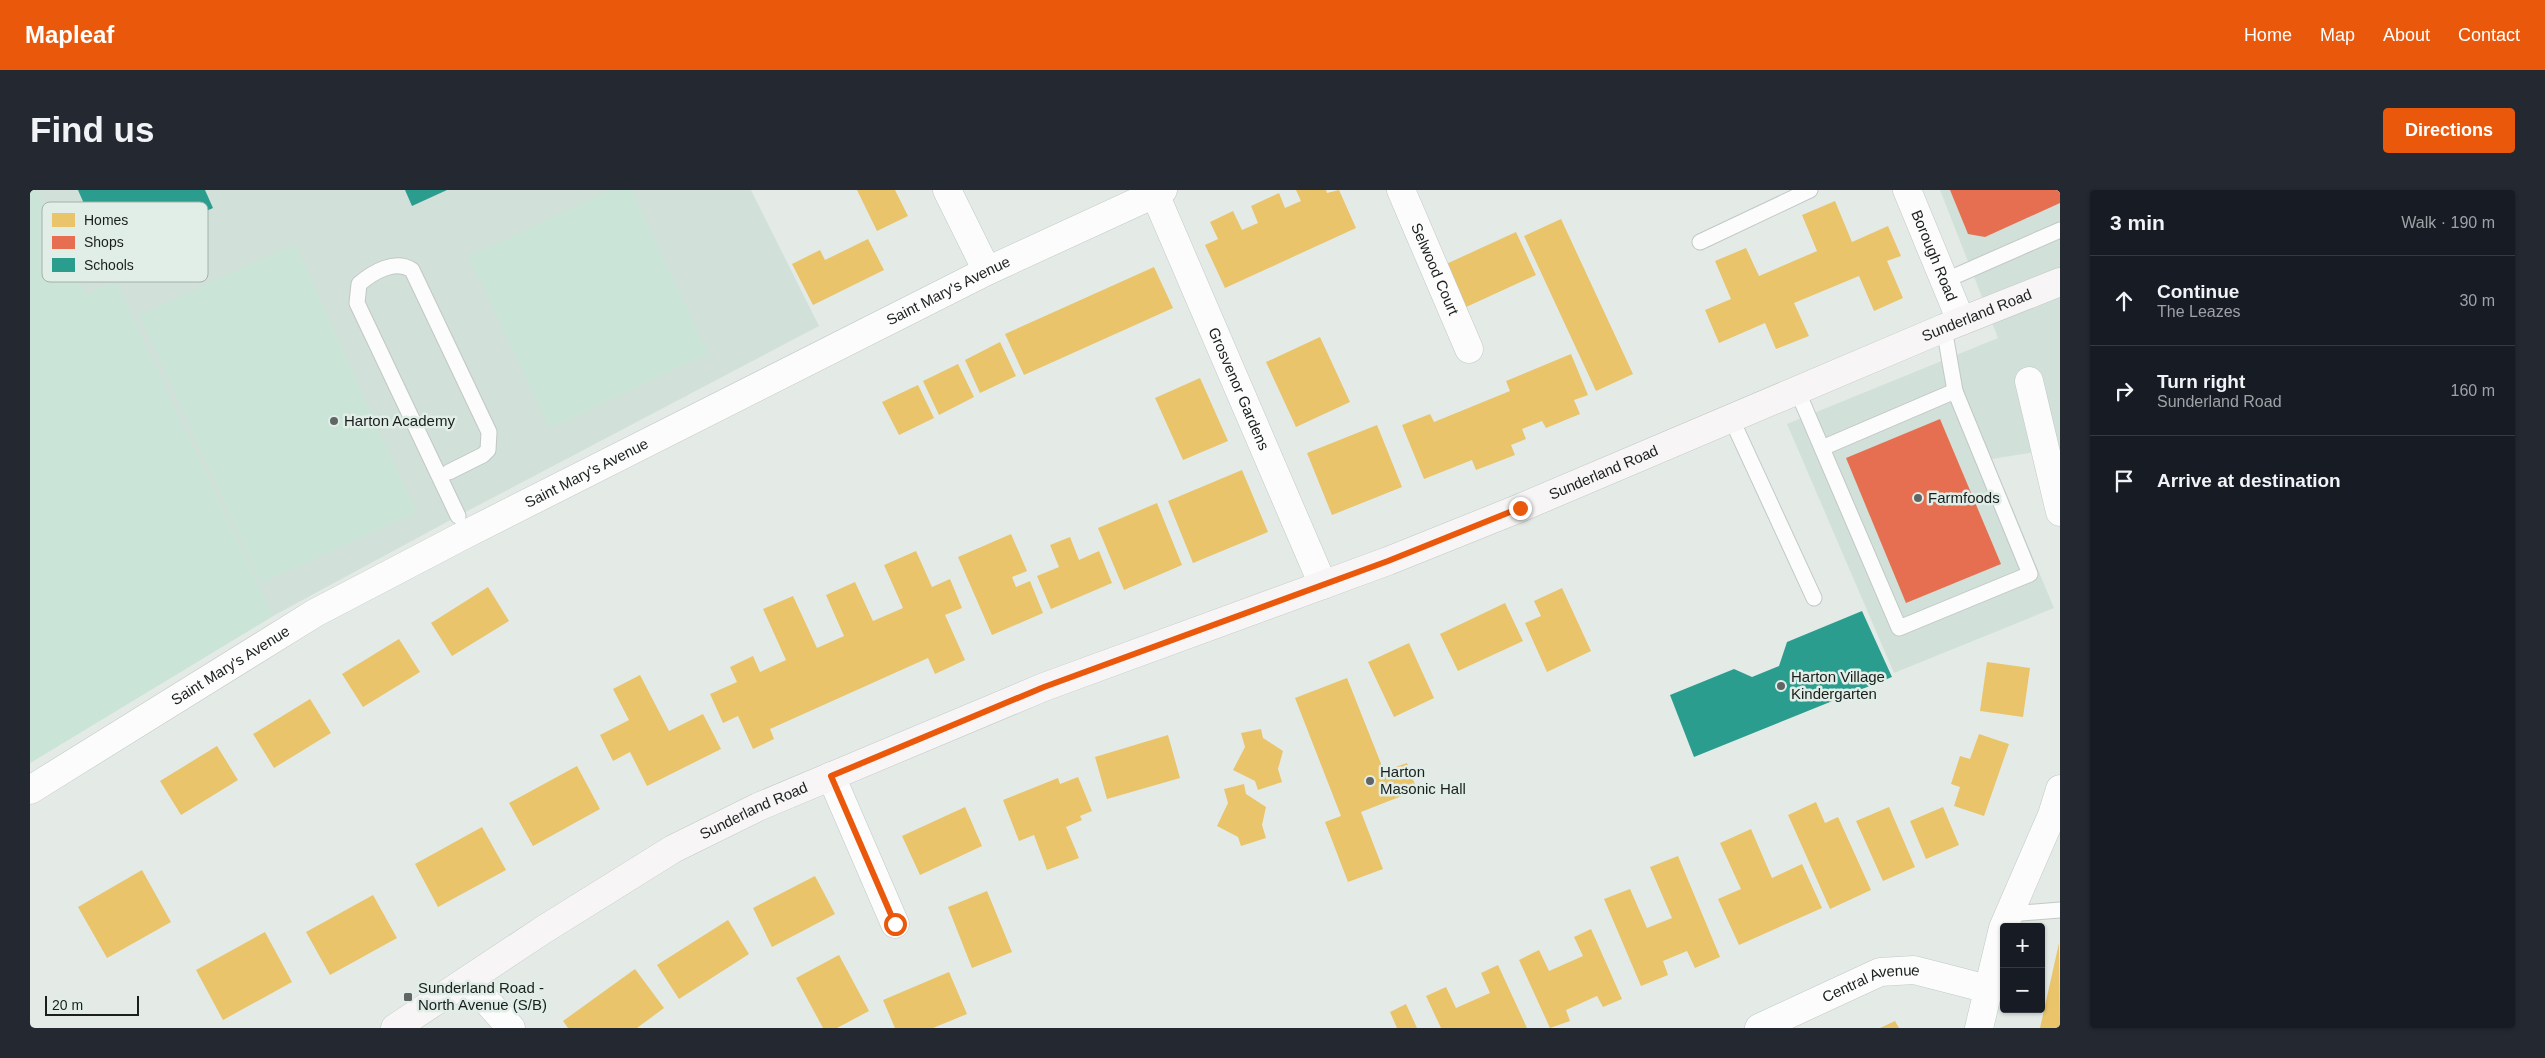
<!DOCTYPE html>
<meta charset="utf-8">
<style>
:root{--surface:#171b24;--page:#242831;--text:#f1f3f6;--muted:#9ea1a6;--line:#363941;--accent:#ea580c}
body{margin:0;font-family:Arial,sans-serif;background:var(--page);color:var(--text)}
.controls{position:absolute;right:15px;bottom:15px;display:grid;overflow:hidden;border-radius:5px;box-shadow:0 1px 4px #0004}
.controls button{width:45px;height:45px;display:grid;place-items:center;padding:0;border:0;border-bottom:1px solid var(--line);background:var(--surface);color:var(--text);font:25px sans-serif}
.scale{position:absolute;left:15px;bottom:12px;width:94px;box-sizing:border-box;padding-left:5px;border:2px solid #1a1f1d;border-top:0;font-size:14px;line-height:18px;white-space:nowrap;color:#1a1f1d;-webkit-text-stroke:4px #e1eee7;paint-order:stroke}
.stop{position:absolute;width:15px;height:15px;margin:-11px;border:4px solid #ea580c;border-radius:50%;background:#fff}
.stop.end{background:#ea580c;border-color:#fff;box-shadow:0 1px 5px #0008}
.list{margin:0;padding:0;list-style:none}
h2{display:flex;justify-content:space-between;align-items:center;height:65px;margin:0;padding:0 20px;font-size:21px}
h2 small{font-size:16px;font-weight:400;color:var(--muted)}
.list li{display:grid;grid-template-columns:32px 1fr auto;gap:15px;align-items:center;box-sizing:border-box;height:90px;padding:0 20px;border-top:1px solid var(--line)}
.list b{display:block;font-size:19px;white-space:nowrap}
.list p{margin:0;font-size:16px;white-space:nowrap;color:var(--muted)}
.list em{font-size:16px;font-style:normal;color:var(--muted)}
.icon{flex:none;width:28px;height:28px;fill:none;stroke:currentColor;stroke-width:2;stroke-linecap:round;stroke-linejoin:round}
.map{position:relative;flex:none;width:2030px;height:838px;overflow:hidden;border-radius:5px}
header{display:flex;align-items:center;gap:30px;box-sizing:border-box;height:70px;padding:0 25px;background:var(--accent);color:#fff}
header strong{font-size:24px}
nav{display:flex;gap:28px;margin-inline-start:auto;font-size:18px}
.intro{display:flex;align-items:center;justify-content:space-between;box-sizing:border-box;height:120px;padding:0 30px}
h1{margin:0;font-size:35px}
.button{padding:12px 22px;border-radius:5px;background:var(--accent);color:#fff;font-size:18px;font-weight:700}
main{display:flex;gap:30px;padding:0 30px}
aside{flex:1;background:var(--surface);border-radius:5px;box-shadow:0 1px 4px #0004}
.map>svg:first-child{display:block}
.built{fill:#d1e0d8}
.green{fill:#cae5d7}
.homes{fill:#e9c46a}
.shops{fill:#e76f51}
.schools{fill:#2a9d8f}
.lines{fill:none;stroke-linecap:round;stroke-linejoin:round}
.lane-casing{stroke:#c2c8c5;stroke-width:17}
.street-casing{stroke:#c2c8c5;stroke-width:29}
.secondary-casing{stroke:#c2c8c5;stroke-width:29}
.lane{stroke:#fbfcfb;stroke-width:15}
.street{stroke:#fbfcfb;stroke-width:28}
.secondary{stroke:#f7f5f5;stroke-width:28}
.route{stroke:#ea580c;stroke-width:6}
.poi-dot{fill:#616664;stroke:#e1eee7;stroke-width:2}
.labels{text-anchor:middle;stroke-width:5;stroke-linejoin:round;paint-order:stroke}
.street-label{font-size:15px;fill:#1a1f1d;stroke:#e1eee7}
.poi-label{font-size:15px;fill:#1a1f1d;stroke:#e1eee7;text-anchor:start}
.key{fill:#e1eee7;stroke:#a5b0aa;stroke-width:1}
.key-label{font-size:14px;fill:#1a1f1d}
</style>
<header>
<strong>Mapleaf</strong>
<nav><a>Home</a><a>Map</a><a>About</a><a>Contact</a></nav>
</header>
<div class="intro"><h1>Find us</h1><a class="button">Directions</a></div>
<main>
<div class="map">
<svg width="2030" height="838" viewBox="0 0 2030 838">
<rect width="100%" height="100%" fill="#e4ebe7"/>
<g class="built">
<path d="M0,0H721L789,136L428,326L243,426L0,573Z"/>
<path d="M1910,0H2030V258L1962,269L2024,418L1864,483L1757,234L1968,148Z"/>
</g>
<g class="green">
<path d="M0,0H7L56,105L86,91L243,426L0,573Z"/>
<path d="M580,0H601L678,163L520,238L439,67Z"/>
<path d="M265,54L386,322L231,393L109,125Z"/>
</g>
<g class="homes">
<path d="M827,0H865L878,26L847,41Z"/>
<path d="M1266,0H1296L1297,3L1309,0L1326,38L1195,98L1175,55L1188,49L1180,32L1203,21L1212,40L1228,33L1221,16L1249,3L1255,18L1271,11Z"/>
<path d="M1805,11L1822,52L1858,36L1871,66L1857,71L1873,108L1844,121L1829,86L1764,113L1779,146L1746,159L1735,133L1689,153L1675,120L1701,109L1685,71L1716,58L1729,86L1787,61L1772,25Z"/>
<path d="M1531,29L1603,184L1566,201L1494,46Z"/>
<path d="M1486,42L1506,85L1434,118L1414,75Z"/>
<path d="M838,49L854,80L783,115L762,74L790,60L795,70Z"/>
<path d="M1124,77L1143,118L994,185L975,144Z"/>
<path d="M1290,147L1320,212L1266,237L1236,172Z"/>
<path d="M970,152L986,186L950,203L935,170Z"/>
<path d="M1541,164L1558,205L1544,210L1550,224L1516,238L1512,231L1492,239L1496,249L1481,255L1485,265L1446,280L1442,270L1394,289L1372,235L1400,224L1404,232L1480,201L1476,191Z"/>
<path d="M928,174L944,207L909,225L893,191Z"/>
<path d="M1170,188L1198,251L1153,270L1125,208Z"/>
<path d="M888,195L904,228L869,245L852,212Z"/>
<path d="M1347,235L1372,297L1302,325L1277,263Z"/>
<path d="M1212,280L1238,342L1163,373L1138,311Z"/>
<path d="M1127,313L1152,375L1094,400L1068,338Z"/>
<path d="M981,344L997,381L982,387L986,397L1000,391L1013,423L962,445L928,367Z"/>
<path d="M1040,347L1049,370L1069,361L1082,393L1021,419L1007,386L1029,377L1020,355Z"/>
<path d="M886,361L902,397L920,389L932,418L915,425L935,470L905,484L898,468L740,539L744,549L723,559L708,526L693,533L680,504L707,492L700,477L723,466L730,482L756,470L733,419L763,406L787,458L814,446L796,405L825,392L843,431L873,418L854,375Z"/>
<path d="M458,397L479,431L422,466L401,433Z"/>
<path d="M1532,398L1561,461L1517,482L1495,433L1511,426L1504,411Z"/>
<path d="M1475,413L1493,451L1428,481L1410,444Z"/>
<path d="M369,449L390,482L333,517L312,484Z"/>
<path d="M1379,453L1404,508L1364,527L1338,472Z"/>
<path d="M1957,472L2000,478L1993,527L1950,521Z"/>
<path d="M610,485L639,541L673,524L691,559L617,596L600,562L583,571L570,545L599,530L583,499Z"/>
<path d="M1317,488L1354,581L1377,573L1387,600L1331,622L1353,679L1318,692L1295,632L1311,626L1265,508Z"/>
<path d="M280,509L301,543L244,578L223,544Z"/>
<path d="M1231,539L1233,548L1253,561L1248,579L1252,592L1228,600L1225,591L1203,580L1215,557L1211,543Z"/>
<path d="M1949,544L1979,554L1954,626L1924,616L1930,597L1921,594L1930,566L1940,569Z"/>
<path d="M1138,545L1150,588L1077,609L1065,567Z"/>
<path d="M187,556L208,590L151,625L130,591Z"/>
<path d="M547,576L570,619L503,656L479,613Z"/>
<path d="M1048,587L1062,621L1050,626L1052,630L1036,637L1049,668L1017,680L1004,645L989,651L973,610L1028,588L1030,594Z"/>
<path d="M1214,594L1216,604L1236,617L1232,635L1236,648L1211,656L1208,647L1187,636L1198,613L1194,599Z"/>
<path d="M1786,612L1795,633L1808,627L1841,700L1800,719L1758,625Z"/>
<path d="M935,617L952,656L890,685L872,646Z"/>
<path d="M1859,617L1885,677L1853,691L1826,631Z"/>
<path d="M1913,617L1929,655L1896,669L1880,631Z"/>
<path d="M452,637L476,680L408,717L385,674Z"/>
<path d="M1721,639L1742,688L1772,674L1792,718L1709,755L1688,709L1711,699L1690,653Z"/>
<path d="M1648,666L1690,767L1665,778L1657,761L1633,771L1638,785L1611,796L1574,709L1600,699L1617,738L1642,728L1620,677Z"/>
<path d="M112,680L141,732L77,768L48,717Z"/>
<path d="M785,686L805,724L742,757L723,718Z"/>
<path d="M957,701L982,762L942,778L918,717Z"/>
<path d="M343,705L367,748L300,785L276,742Z"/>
<path d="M698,730L719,764L649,809L627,775Z"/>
<path d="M1561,739L1592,809L1573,817L1567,806L1536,820L1540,831L1520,838L1489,770L1509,760L1519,781L1553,766L1544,747Z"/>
<path d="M235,742L262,792L193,830L166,780Z"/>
<path d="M2029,753L2030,838H2010Z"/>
<path d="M809,765L839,821L807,838H793L766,788Z"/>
<path d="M1468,775L1497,838H1411L1396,806L1416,797L1426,818L1460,803L1451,783Z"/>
<path d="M605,779L634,818L607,838H538L533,831Z"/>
<path d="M919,782L937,824L903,838H865L853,810Z"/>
<path d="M1376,814L1387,838H1367L1360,822Z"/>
<path d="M1865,831L1869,838H1850Z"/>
</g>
<g class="shops">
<path d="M1920,0H2030V13L1955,47L1938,44Z"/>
<path d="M1910,229L1971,374L1876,413L1816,268Z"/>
</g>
<g class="schools">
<path d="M48,0H175L183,18L77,66Z"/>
<path d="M375,0H417L382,16Z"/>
<path d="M1832,421L1862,487L1664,567L1640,505L1704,479L1722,487L1749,476L1757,452Z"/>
</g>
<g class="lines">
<g class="lane-casing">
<g id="lane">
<path d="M1670,52L1780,0"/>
<path d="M1914,91L2030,40"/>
<path d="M1767,200L1869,438L2000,384L1925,201L1914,138"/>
<path d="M1701,228L1784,408"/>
<path d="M1792,258L1925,201"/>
<path d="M419,282L453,265L458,260L459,242L382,80C365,69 343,82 329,94L327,113L428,326"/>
<path d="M1979,724L2030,720"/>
</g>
</g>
<g class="street-casing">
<g id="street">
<path d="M917,0L957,81"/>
<path id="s1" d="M1371,0L1439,159"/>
<path id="s2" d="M1877,0L1931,131"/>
<path id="s3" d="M1125,4L1293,395"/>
<path d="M1999,191L2030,322"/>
<path d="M801,586L865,734"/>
<path id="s4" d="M0,600L285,423L436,344L957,81L1133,0"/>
<path d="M438,790L481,838"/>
<path id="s5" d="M1729,838L1850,782L1884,780L1958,799"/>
<path d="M1949,838L1973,738L2022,625L2030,599"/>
</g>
</g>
<g class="secondary-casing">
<g id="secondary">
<path id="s6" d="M365,838L513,740L643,659L728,617L1014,497L1358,371L1490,318L1914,138L2030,92"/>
</g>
</g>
<use href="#lane" class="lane"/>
<use href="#street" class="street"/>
<use href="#secondary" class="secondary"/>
</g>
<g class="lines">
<path class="route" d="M865,734L801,586L1014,497L1358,371L1490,318"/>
</g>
<g class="poi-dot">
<circle cx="304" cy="231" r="5"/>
<circle cx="1888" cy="308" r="5"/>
<circle cx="1751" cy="496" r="5"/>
<circle cx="1340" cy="591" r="5"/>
<rect x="373" y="802" width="10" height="10" rx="2.5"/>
</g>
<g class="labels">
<g class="street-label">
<text dy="5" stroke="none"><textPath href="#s2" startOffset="71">Borough Road</textPath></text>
<text dy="5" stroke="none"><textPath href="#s1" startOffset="86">Selwood Court</textPath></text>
<text dy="5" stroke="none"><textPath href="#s4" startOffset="1046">Saint Mary's Avenue</textPath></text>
<text dy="5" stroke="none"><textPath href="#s6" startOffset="1740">Sunderland Road</textPath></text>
<text dy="5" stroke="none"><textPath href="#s3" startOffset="212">Grosvenor Gardens</textPath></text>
<text dy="5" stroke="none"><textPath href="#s4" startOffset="641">Saint Mary's Avenue</textPath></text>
<text dy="5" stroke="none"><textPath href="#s6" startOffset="1335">Sunderland Road</textPath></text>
<text dy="5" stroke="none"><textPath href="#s4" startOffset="236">Saint Mary's Avenue</textPath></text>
<text dy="5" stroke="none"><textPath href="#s6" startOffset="420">Sunderland Road</textPath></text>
<text dy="5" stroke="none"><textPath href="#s5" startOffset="122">Central Avenue</textPath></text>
</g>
<g class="poi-label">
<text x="314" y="236">Harton Academy</text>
<text x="1898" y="313">Farmfoods</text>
<text x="1761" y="492">Harton Village<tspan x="1761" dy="17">Kindergarten</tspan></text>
<text x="1350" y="587">Harton<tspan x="1350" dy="17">Masonic Hall</tspan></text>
<text x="388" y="803">Sunderland Road -<tspan x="388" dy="17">North Avenue (S/B)</tspan></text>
</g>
</g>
<rect x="12" y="12" width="166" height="80" rx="8" class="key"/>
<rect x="22" y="23" width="23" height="14" fill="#e9c46a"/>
<rect x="22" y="46" width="23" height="13" fill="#e76f51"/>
<rect x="22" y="68" width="23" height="14" fill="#2a9d8f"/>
<g class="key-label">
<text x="54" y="35">Homes</text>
<text x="54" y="57">Shops</text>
<text x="54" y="80">Schools</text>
</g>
</svg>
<div class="controls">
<button>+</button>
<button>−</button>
</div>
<div class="scale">20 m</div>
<div class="stop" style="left:865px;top:734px"></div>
<div class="stop end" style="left:1490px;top:318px"></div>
</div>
<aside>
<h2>3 min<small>Walk · 190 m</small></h2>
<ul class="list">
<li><svg class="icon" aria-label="ahead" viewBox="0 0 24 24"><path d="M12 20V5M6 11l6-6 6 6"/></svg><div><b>Continue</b><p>The Leazes</p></div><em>30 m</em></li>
<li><svg class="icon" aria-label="right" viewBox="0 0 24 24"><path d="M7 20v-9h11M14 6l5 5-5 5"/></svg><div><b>Turn right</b><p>Sunderland Road</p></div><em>160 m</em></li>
<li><svg class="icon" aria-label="arrive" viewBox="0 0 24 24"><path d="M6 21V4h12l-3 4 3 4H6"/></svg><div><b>Arrive at destination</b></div></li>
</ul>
</aside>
</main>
